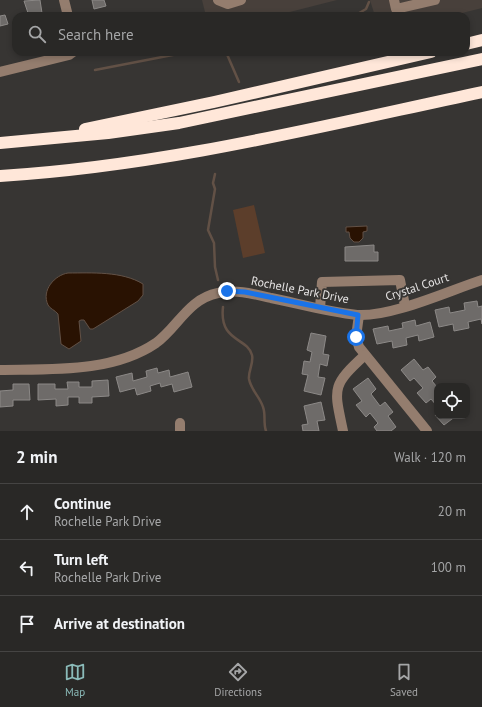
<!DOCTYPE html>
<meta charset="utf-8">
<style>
:root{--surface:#292826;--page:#353432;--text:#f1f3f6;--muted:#a5a6a7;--line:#454443;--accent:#8bbbb9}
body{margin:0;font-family:"PT Sans",sans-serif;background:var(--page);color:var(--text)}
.controls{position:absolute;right:12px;bottom:12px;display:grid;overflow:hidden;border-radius:8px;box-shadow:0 2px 6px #0003}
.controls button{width:36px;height:36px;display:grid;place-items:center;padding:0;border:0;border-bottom:1px solid var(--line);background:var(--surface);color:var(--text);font:20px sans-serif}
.stop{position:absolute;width:12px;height:12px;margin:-9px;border:3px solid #1a73e8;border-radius:50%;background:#fff}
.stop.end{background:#1a73e8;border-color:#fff;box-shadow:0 1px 4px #0008}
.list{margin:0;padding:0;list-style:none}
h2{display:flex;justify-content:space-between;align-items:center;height:52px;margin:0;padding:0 16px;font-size:17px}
h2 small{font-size:13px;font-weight:400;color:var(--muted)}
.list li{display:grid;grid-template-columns:26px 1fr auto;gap:12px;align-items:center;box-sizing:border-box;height:56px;padding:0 16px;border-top:1px solid var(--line)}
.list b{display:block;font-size:15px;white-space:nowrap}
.list p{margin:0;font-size:13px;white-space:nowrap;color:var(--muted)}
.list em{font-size:13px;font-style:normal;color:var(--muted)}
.icon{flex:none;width:22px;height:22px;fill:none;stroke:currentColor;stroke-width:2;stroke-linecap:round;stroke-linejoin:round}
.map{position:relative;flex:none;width:482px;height:431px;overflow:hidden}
.search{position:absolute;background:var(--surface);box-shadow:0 2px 6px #0003;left:12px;right:12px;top:12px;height:44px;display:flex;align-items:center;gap:10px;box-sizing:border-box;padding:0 14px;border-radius:12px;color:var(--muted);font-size:15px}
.sheet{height:220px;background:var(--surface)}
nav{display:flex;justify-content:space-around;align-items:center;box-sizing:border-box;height:56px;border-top:1px solid var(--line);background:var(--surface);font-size:11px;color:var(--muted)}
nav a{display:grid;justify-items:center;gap:2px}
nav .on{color:var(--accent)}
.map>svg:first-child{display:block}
.built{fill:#48403b}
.green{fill:#5c3e2b}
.water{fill:#291202;stroke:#625146}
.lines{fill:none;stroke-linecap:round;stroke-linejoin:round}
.stream{stroke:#625146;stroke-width:2.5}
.building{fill:#6e6b69;stroke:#8c8987}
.minor{stroke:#947d6e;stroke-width:10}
.highway{stroke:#ffe7d9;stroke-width:12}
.route{stroke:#1a73e8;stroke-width:5}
.labels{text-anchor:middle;stroke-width:4;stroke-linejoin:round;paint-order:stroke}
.street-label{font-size:12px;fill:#e6e4e4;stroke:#373533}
</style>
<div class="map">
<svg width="482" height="431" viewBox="0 0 482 431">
<rect width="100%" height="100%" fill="#373533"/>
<g class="built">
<path d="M202,0H337L274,16H206Z"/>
<path d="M370,0H482V8L450,16H375Z"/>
</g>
<path class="green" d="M254,205L265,253L243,258L233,210Z"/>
<g class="water">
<path d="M367,226V231L363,232V238L359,242H354L350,238L349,232H346V227Z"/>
<path d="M68,273C92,273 122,271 143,284V295L138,301L93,329H90L84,320H81L79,321L81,341L69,349L61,344L58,314C55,310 50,309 48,305C41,290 55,275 68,273Z"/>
</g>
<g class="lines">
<g class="stream">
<path d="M354,16L366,9L369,2"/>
<path d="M226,52L239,82"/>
<path d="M95,70L188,52"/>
<path d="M215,174L213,183L215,189L208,230L214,243L215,267L218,280"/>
<path d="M223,307C219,342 247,337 252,355C254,363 248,371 249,379C251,390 260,397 263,407C266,415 263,422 266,431"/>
</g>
</g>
<g class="building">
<path d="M40,0L42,13L29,16L24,1Z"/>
<path d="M92,0H104L106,6L94,9Z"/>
<path d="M5,15L8,24L0,26V16Z"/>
<path d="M374,245V252H378V261H345V247Z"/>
<path d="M477,301L478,307L482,306V324L481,319L468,322L469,328L454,331L453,324L439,327L435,310L449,307L450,313L465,310L464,303Z"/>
<path d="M415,320L416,326L430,322L434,337L419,341L418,335L406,338L407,345L393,348L392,341L377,344L373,329L388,326L389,331L403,328L402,323Z"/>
<path d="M311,333L326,336L323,354L329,355L327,366L320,364L318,377L325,378L321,395L304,391L308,375L302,374L304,361L310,362L312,352L307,350Z"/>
<path d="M414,359L423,370L428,367L436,377L432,381L437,387V406L431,399L426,403L417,393L423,388L414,378L410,381L401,370Z"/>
<path d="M157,368L158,373L169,370L170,377L188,372L192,387L174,392L172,384L161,387L160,383L150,386L151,391L137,395L135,388L120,392L116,377L132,373L133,381L147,377L146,371Z"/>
<path d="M368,378L376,389L371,394L380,406L385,402L393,412L388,416L396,427L391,431H377L374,427L378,423L370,413L366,417L356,405L362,401L353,389Z"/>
<path d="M108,380L109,396L92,397V403H79V397H68V405L56,406V399L38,400V384H55V389H68L67,382H79V387H92V381Z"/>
<path d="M13,384H29L30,400H13V406L0,407V391L13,390Z"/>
<path d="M321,402L325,420L317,421L319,431H303L302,425L308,424L304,406Z"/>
<path d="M437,413V416H456L444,425L435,415Z"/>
</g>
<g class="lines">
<g class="minor">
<path d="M64,0L68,16"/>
<path d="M218,0L228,4L241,0"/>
<path d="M394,0L396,9L435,0"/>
<path d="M0,72L69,55L73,52"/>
<path d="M320,308L322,282L400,280L405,306"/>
<path d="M359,315L356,337L359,347L427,431"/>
<path d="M0,370C51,369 112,373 156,343C178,327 188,299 218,293C236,289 254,294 271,298C300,304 329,312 357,315C392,317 448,291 482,280"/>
<path d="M180,423V431"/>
<path d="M343,431C334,388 331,386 365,355"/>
</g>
<g class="highway">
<path d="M466,44L482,40"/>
<path d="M85,129L214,102L431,52"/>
<path d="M0,143L108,133L179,123L482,59"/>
<path d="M0,176C164,166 322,126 482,92"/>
</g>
</g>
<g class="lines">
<path class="route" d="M227,291L245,292L358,315L356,337"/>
</g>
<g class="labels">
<g class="street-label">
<text transform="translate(417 287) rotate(-18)" y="4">Crystal Court</text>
<text transform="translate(300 290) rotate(11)" y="4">Rochelle Park Drive</text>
</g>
</g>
</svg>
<div class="controls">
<button><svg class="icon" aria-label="locate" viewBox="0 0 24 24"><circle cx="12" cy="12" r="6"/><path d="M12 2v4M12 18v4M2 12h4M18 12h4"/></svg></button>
</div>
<div class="stop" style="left:356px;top:337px"></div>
<div class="stop end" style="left:227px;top:291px"></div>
<div class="search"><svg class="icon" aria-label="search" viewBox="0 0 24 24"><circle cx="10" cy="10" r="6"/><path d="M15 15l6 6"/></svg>Search here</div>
</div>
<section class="sheet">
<h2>2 min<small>Walk · 120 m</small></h2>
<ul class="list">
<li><svg class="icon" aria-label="ahead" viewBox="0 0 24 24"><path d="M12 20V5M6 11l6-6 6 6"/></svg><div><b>Continue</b><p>Rochelle Park Drive</p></div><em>20 m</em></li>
<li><svg class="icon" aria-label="left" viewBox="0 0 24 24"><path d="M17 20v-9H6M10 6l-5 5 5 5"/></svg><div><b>Turn left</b><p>Rochelle Park Drive</p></div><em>100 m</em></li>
<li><svg class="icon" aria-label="arrive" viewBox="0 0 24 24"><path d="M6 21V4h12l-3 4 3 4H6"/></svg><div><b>Arrive at destination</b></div></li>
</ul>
</section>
<nav>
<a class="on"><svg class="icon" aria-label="map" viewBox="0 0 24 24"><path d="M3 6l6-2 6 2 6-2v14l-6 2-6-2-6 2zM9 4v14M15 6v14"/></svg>Map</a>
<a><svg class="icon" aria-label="directions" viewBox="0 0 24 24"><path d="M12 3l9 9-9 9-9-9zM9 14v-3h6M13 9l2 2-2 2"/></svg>Directions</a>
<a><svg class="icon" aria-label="saved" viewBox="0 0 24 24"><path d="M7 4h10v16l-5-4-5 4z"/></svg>Saved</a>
</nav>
